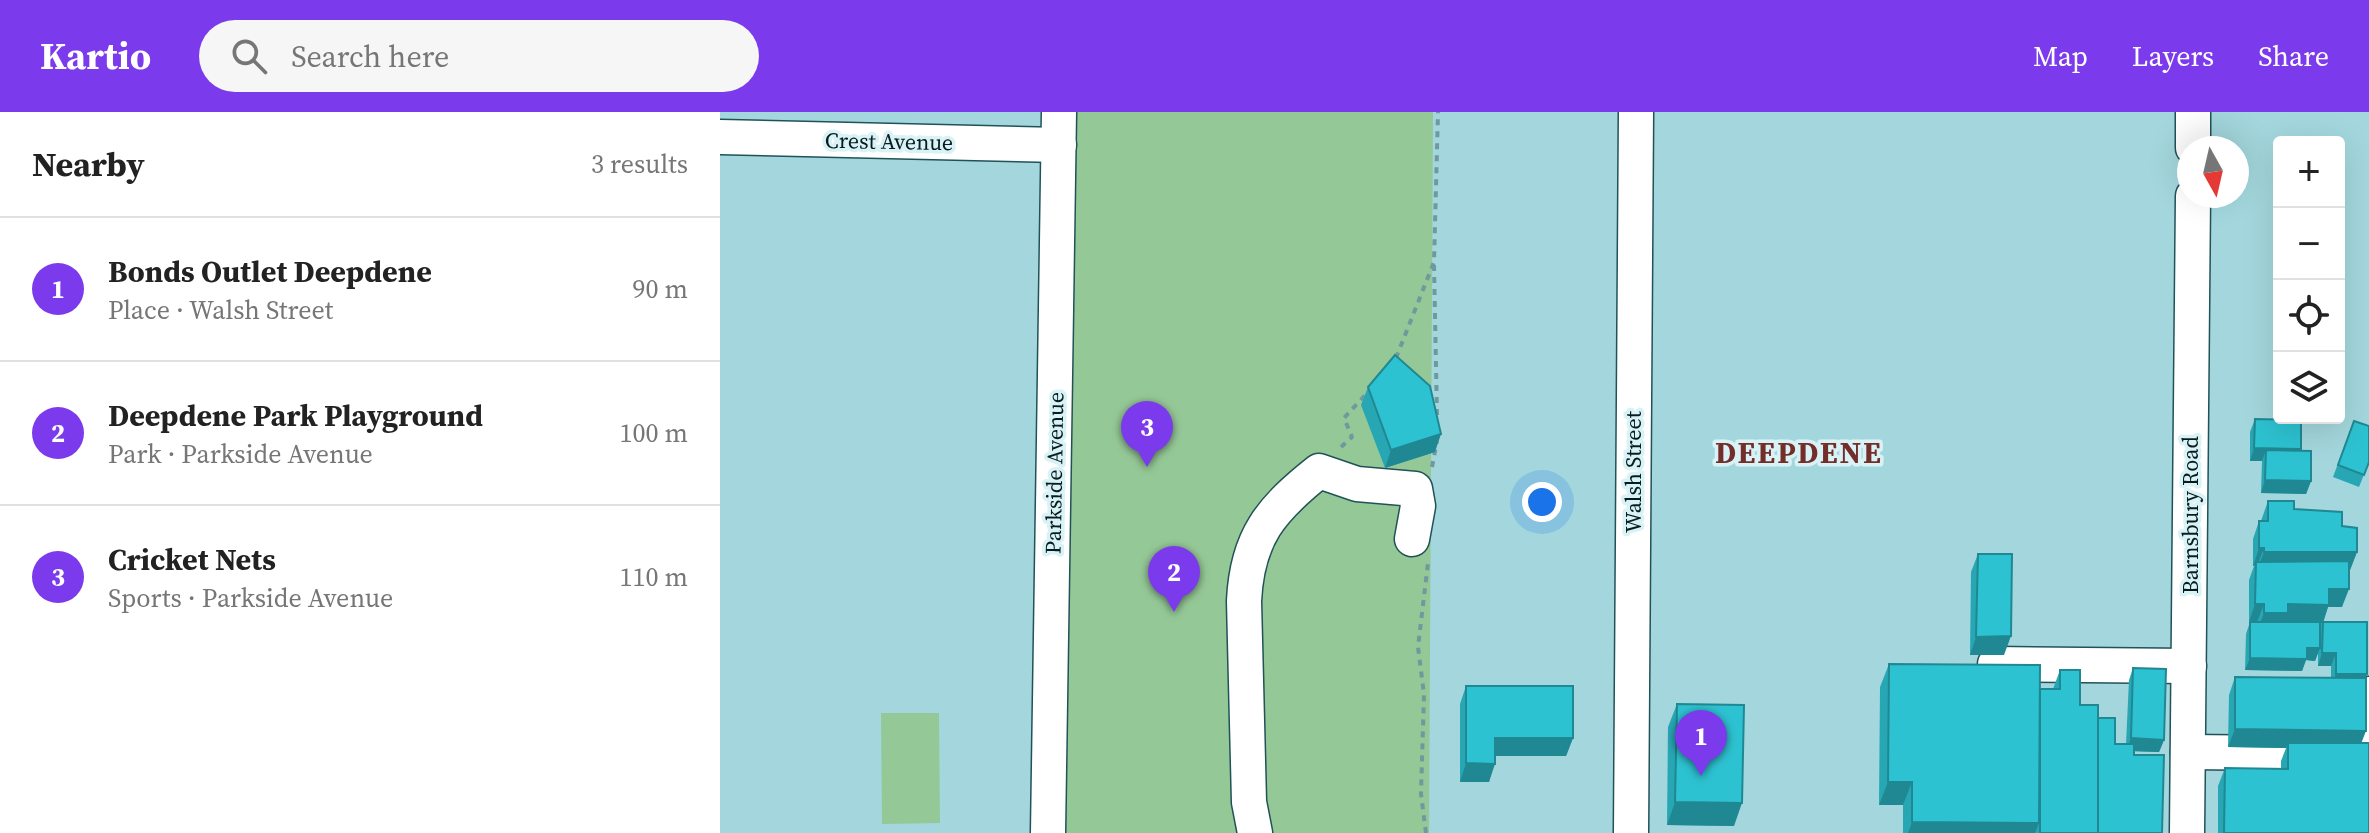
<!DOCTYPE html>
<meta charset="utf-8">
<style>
:root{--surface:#fff;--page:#f6f6f6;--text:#222;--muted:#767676;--line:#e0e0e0;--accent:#7c3aed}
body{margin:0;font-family:"Source Serif 4",serif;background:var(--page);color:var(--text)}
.controls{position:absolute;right:24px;top:24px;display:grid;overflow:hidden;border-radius:8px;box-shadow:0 8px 32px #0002}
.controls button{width:72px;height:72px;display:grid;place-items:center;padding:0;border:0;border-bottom:2px solid var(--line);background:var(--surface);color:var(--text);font:40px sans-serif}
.compass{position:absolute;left:1457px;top:24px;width:72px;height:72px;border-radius:50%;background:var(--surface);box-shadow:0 8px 32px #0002;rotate:172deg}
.you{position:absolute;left:822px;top:390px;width:28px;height:28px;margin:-20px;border:6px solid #fff;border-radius:50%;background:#1a73e8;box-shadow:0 0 0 12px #1a73e833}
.badge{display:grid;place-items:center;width:52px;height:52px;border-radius:50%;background:var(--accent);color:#fff;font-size:26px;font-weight:700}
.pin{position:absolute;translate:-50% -66px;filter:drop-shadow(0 2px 4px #0008)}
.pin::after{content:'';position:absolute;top:42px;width:28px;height:24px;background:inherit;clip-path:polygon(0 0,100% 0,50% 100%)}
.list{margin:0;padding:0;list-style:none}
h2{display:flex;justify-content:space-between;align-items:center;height:104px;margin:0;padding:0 32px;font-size:34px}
h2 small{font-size:26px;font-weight:400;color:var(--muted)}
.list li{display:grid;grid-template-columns:52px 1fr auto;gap:24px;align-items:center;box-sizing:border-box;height:144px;padding:0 32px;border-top:2px solid var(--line)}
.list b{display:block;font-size:30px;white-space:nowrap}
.list p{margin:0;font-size:26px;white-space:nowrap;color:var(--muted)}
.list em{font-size:26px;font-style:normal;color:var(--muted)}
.icon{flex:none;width:44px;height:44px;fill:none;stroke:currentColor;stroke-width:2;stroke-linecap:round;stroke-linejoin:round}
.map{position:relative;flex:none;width:1649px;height:721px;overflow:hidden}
header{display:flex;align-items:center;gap:48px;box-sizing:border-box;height:112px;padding:0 40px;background:var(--accent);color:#fff}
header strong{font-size:38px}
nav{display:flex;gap:44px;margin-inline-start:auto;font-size:28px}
.search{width:560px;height:72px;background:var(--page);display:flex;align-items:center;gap:20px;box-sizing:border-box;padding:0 28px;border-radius:44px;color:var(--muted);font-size:30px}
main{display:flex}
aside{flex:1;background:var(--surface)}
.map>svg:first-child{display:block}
.green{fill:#95c897}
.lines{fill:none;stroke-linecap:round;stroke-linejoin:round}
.minor-casing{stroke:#205258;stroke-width:37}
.path{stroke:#6f999d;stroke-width:4;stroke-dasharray:6 6;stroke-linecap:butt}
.minor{stroke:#fff;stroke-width:34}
.tree{fill:#4d9172}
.wall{fill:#27a7b4}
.shaded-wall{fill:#208892}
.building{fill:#2dc2d1;stroke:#208892;stroke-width:2}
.labels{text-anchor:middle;stroke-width:7;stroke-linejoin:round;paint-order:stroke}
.street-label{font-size:22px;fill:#071c1e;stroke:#d9f2f6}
.district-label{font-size:30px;font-weight:bold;letter-spacing:2px;fill:#742e2a;stroke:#d9f2f6}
</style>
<header>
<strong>Kartio</strong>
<div class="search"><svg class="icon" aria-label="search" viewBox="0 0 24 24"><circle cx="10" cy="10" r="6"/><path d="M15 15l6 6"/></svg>Search here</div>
<nav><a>Map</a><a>Layers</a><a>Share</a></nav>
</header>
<main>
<aside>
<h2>Nearby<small>3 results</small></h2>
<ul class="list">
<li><span class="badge">1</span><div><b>Bonds Outlet Deepdene</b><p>Place · Walsh Street</p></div><em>90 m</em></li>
<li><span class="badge">2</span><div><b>Deepdene Park Playground</b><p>Park · Parkside Avenue</p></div><em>100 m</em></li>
<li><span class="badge">3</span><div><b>Cricket Nets</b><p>Sports · Parkside Avenue</p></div><em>110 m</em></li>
</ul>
</aside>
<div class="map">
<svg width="1649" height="721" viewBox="0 0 1649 721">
<rect width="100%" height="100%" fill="#a3d7dd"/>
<g class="green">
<path d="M339,0H713L709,721H328Z"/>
<path d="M161,601H219L220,711L162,712Z"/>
</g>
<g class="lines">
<g class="minor-casing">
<g id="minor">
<path d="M0,25L339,33"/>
<path d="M1473,36V0"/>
<path d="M1275,552L1469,554"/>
<path d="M1468,640L1646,642L1649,582"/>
<path d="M328,721L339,0"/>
<path d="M535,721L529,690L524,489C527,425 551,397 599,359L637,372L695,377L698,394L692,427"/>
<path d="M911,721L916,0"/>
<path d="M1467,721L1473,84"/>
</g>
</g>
<g class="path">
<path d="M714,153L717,304"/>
<path d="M676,246L714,150L718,0"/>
<path d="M621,335L632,325L624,306L648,280"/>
<path d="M712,355L717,329"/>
<path d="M706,721L701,682L704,582L698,535L708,451"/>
</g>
<use href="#minor" class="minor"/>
</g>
<circle class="tree" cx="452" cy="470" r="9"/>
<g class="wall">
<path d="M648,275L715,340L665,356L641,293Z"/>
<path d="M1535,307L1580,339L1591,369L1586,382L1541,381L1542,349H1530V320Z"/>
<path d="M1634,309L1649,350L1639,375L1613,365Z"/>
<path d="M1548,389L1622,414L1637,440L1630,458H1629L1622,495H1608L1603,510L1645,566L1641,631L1649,721H1498V674L1505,656L1561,657V649L1566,636L1508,635L1509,583L1515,565L1611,566V554H1598V541L1595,549L1586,548L1582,559L1525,558L1526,522L1530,510H1529V468L1534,454H1533V427L1539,409H1541Z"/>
<path d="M1258,442L1284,543H1250L1251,460Z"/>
<path d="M1169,552L1320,577H1333L1340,558L1360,593L1378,606L1395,632H1406L1409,568L1413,556L1444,628L1439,640L1414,639V643L1442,721H1183V693H1159L1160,575Z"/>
<path d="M746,574L853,626L846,644H775L769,670H740V592Z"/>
<path d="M957,592L1014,714L947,713L948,615Z"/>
</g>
<g class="shaded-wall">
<path d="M721,322L715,340L665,356L671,338Z"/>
<path d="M1534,336L1581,337L1576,350L1546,338L1542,349H1530Z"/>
<path d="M1545,368L1591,369L1586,382L1541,381Z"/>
<path d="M1539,436H1544L1537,454L1536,450L1534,454H1533Z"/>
<path d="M1544,440H1637L1630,458H1537Z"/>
<path d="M1609,477H1629L1622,495H1608L1603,511H1565L1537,519L1544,501Z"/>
<path d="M1535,492H1544L1537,510H1529Z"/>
<path d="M1291,524L1284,543H1250L1256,525Z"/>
<path d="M1587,536H1600L1595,549L1586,548L1582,559L1525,558L1530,546Z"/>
<path d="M1602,541H1616L1611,554H1598Z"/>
<path d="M1616,562H1647L1642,575L1611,574Z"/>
<path d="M1515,617L1646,619L1639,637L1568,631L1566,636L1508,635Z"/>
<path d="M775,626H853L846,644H769Z"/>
<path d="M1411,626L1444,628L1439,640L1406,639Z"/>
<path d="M746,651L775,652L769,670H740Z"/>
<path d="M1168,670H1192L1183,693H1159Z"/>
<path d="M955,690L1022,691L1014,714L947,713Z"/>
<path d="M1192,710L1319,711L1315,721H1188Z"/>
</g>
<g class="building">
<path d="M675,243L710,274L721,322L671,338L648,275Z"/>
<path d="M1535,307L1581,308V337L1534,336Z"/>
<path d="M1634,309L1649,314V350L1644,363L1618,353Z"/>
<path d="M1546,338L1591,339V369L1545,368Z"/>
<path d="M1548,389H1574V397L1622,400V414L1637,416V440H1544V436H1539V409H1548Z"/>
<path d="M1258,442H1292L1291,524L1256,525Z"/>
<path d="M1629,449V477H1609V493L1568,492V501H1544V492H1535L1536,450Z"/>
<path d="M1530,510H1600V536H1587V547L1530,546Z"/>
<path d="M1603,510H1647V562H1616V541H1602Z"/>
<path d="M1169,552L1320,553L1319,711L1192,710V670H1168Z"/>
<path d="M1413,556L1446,557L1444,628L1411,626Z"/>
<path d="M1340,558H1360V593H1378V721H1320V577H1340Z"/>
<path d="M1515,565L1646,566V619L1515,617Z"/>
<path d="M746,574H853V626H775V652L746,651Z"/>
<path d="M957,592L1024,593L1022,691L955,690Z"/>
<path d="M1378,606H1395V632H1414V643H1444L1442,721H1378Z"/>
<path d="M1568,631H1649V721H1504L1505,656L1568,657Z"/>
</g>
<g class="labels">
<g class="street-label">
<text transform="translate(169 29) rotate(1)" y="8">Crest Avenue</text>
<text transform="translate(913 360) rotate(-90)" y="8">Walsh Street</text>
<text transform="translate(334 361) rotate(-89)" y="8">Parkside Avenue</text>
<text transform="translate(1470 403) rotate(-90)" y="8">Barnsbury Road</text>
</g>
<g class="district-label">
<text x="1079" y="351">DEEPDENE</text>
</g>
</g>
</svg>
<div class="controls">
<button>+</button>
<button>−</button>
<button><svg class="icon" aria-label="locate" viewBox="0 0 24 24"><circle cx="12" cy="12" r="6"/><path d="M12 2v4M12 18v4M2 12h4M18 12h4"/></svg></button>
<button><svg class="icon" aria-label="layers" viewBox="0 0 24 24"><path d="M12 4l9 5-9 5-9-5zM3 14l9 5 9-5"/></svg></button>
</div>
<svg class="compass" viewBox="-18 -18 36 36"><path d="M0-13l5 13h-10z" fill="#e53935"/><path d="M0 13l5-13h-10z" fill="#767676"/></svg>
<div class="you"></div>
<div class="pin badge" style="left:981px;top:664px">1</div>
<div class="pin badge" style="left:454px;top:500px">2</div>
<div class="pin badge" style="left:427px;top:355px">3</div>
</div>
</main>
